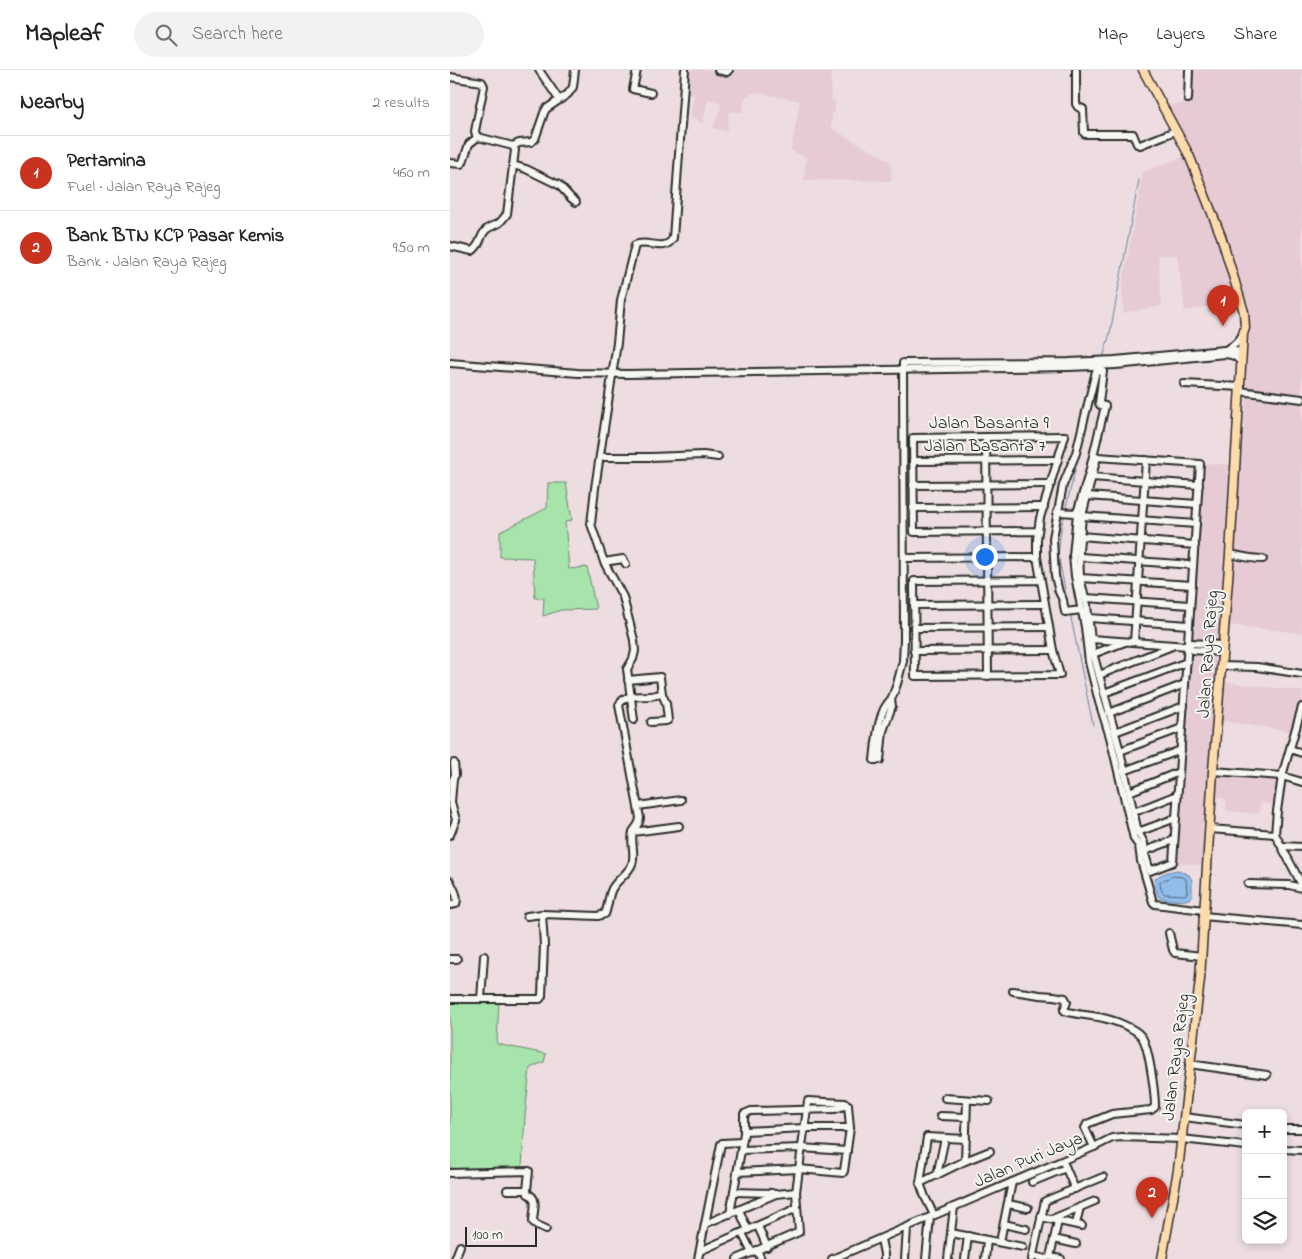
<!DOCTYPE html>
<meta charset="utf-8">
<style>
:root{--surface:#fff;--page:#f2f2f2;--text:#222;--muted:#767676;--line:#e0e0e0;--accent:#c8321e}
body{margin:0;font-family:"Indie Flower",sans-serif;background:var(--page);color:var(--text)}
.controls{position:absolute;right:15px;bottom:15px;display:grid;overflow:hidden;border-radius:8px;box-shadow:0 2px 8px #0003}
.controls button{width:45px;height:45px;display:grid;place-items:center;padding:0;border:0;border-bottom:1px solid var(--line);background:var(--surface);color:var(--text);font:25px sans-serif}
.scale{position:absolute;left:15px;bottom:12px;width:72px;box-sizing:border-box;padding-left:5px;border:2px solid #2b2b2b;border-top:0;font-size:14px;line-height:18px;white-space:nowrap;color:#2b2b2b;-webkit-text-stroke:4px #f6f6f2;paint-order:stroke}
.you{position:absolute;left:534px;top:486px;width:18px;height:18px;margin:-12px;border:4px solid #fff;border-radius:50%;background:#1a73e8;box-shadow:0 0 0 8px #1a73e833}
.badge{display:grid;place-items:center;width:32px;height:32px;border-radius:50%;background:var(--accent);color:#fff;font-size:16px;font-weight:700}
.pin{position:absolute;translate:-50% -41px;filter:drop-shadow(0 1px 2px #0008)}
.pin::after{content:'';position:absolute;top:26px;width:18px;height:15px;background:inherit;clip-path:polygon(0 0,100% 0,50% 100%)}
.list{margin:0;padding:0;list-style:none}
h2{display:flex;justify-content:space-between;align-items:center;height:65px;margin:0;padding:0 20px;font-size:21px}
h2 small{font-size:16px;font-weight:400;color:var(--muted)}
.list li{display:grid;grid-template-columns:32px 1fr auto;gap:15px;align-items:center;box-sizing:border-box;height:75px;padding:0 20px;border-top:1px solid var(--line)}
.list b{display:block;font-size:19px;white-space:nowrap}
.list p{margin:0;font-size:16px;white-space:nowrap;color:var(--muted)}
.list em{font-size:16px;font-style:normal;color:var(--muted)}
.icon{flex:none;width:28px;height:28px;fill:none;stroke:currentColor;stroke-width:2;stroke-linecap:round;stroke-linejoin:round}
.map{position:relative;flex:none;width:852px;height:1189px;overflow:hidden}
header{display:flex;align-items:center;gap:30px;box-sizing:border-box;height:70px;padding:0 25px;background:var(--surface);border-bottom:1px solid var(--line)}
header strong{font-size:24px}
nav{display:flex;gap:28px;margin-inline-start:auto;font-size:18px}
.search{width:350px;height:45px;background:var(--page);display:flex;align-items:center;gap:12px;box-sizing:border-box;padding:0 18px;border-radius:28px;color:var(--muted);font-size:19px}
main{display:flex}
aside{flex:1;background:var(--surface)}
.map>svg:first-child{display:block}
.built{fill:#e6cbd5}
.green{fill:#a6e4ac;stroke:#68886c}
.water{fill:#90bdea;stroke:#68839e}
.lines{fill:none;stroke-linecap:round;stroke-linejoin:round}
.shore{stroke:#536577;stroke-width:1}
.stream{stroke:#68839e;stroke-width:1}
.minor-casing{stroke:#2b2b2b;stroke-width:10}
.major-casing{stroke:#2b2b2b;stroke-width:11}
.minor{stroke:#f6f6f2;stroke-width:6}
.major{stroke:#fedbac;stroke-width:8}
.labels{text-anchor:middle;stroke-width:4;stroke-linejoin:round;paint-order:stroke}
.street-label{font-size:18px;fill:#2b2b2b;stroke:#f6f6f2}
</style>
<header>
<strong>Mapleaf</strong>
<div class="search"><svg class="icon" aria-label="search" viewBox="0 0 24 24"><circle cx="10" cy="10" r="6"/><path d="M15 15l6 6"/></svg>Search here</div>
<nav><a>Map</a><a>Layers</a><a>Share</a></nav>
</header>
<main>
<aside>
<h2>Nearby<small>2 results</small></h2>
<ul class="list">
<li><span class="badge">1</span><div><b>Pertamina</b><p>Fuel · Jalan Raya Rajeg</p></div><em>460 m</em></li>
<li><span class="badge">2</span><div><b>Bank BTN KCP Pasar Kemis</b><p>Bank · Jalan Raya Rajeg</p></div><em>950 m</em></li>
</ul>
</aside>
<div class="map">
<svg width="852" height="1189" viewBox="0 0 852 1189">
<rect width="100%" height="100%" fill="#eddde1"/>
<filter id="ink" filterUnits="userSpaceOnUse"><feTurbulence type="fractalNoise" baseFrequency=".02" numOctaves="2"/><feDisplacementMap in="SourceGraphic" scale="10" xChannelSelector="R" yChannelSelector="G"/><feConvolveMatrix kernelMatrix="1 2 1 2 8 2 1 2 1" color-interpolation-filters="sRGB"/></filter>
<g filter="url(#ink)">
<g class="built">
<path d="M234,0H261L277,3L278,0H381V29L385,31V42L382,44L381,58L440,91L442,111L354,110L356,88L341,80L350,31L305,22L296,27L292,42H279L277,62L263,58L272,33L258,29L253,53L240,46L244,25L232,23Z"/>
<path d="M738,0H852V563L777,555L796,334L799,246L795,230L735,241L727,185H708L712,236L674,243L672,217L693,102L742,83L718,36L738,32Z"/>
<path d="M755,393L780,395L754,795L725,793Z"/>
<path d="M774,612L852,621V635L844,662L771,651Z"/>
<path d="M766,700L829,706L826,735L811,733L809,744L776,741V729L765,727Z"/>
</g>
<g class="green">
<path d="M98,413H116L122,450L115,452L119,499L137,497L146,539L111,540L93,546L94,528H85L83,488L50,487V462L97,438Z"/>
<path d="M0,930L49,931L47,974L96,984L94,992L80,998L75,1046L72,1098L22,1100L0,1098Z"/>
</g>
<path class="water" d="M728,800L739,805L742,810V826C740,827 740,829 738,829C734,832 712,830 709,827C706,823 705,815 704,810C709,804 720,801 728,800Z"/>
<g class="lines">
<path class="shore" d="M724,806L732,807L736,809L737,823L735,825L715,824C711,822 710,816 710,812Z"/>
<g class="stream">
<path d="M653,288L660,263L689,110"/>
<path d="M615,441L649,304"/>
<path d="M614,445L611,459L608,485L619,539"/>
<path d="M620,543L643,655"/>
</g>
<g class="minor-casing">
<g id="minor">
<path d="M89,0L108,28"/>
<path d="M187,0L183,19L201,23"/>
<path d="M268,0L277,2L279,0"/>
<path d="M626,0V34L628,37L633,39L634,63L635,64H683L687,74L690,75L725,61"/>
<path d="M0,7L32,12L34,16L25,61L26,65L28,67L63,76"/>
<path d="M738,29L739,0"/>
<path d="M0,93L11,94L13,92L19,74L28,67"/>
<path d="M63,95L76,99L109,115L121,128L126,132"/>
<path d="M0,176L22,181C31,175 29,168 35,161C38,157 44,156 49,153C52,151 54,147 57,144L65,80L63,76L69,73L81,72L85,69L94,43L96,39L118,24L123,17L125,0"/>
<path d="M777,279C785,276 789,271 793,264"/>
<path d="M0,293L128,303L177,304L619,297L666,295L775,284C783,285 787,286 791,293"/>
<path d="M734,314L791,317"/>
<path d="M790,321L852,329"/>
<path d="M536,367L538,606"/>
<path d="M150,387H201L253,385L268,387"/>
<path d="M647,387L750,394L723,792L700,801L695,784L694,773L688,762L670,681L642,579L637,535L630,508L629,481L632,446Z"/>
<path d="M463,391L608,390"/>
<path d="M642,407L749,415"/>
<path d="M463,415L601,414"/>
<path d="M637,426L747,434"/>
<path d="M463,438L594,437"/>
<path d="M607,442L627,443"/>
<path d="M632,446L746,454"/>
<path d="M588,461L464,462L463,368L615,366L590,448L587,469V487L603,580L610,605L465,606L464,511L591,510"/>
<path d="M630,466L745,475"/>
<path d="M780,484C791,486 801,489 813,489"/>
<path d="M630,487L743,495"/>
<path d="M455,488L587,487"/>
<path d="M154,492L173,489L176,494"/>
<path d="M630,508L742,515"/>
<path d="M636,528L740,535"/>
<path d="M464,535L595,534"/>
<path d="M632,540L615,542L613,530L609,522L605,506L603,468L613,415L626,383L646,301H653L649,333L650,335L655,336L639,403L627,443L623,486L625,506L635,557L639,592L649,632L660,667L684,769L689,776L691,791L703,832L705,834L754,840"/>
<path d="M639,548L739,555"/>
<path d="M464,558L599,557"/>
<path d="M641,569L738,576L742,580L772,582"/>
<path d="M684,572L696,390"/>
<path d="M738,576L742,573L772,575"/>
<path d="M464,581L603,580"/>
<path d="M643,584L675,572"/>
<path d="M771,596L807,597L852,604"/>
<path d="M649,605L722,576"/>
<path d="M178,610L210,607L212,624L216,633L218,650L216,651L201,652"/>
<path d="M654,623L737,592"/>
<path d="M441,630C428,639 426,673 424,690H430L433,661L442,636L441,630L447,614L453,591L454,569L453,293L619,292L665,290L774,280L786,281L792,285"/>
<path d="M659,643L735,614"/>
<path d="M184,650L177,599L183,589L185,581L184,570L173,527L154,492L141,454L145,418L167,273L171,230L185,175C197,169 215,183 223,168L235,0"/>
<path d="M665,662L734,636"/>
<path d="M840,679L852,683"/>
<path d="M670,681L732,658"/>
<path d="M674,701L731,680"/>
<path d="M763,701L832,706L852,712"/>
<path d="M679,722L729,702"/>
<path d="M188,736L231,730"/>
<path d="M684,742L727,725"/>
<path d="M760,759L825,764L827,741L832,706L852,637"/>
<path d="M183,762L229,756"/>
<path d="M688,762L726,748"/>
<path d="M825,764L852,815"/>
<path d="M0,765L6,750L1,732L3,709L5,705L4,693"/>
<path d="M832,776L852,777"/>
<path d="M695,781L724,770"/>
<path d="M0,811C3,818 9,826 6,834L0,835"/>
<path d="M798,814L839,815L852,818"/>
<path d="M77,846L92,844L148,846L155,844C158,837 158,829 161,821C165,810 178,805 182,794C186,784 180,772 183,762C186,756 189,756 190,748L169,635C175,623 189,627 200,626C204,626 208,624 212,624"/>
<path d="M753,846L852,855"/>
<path d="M719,863L723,880L725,883L752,886"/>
<path d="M0,889H7"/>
<path d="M563,921L590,925L604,926L615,928L617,932L614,940L615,941C627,945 640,945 653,948C663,950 685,958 691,966C699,975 705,1024 705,1037L701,1040L662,1044L637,1054L635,1058L644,1077"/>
<path d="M0,929H90L92,926L94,875L92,844"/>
<path d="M31,929L34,886"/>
<path d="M739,994L817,1005"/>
<path d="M495,1028L539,1031"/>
<path d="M490,1046L516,1047"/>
<path d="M734,1047L796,1055"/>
<path d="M833,1059H852"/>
<path d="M294,1061L354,1058H400"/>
<path d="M833,1079L852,1080"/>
<path d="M291,1080L351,1078L397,1081"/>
<path d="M515,1091L517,1030"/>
<path d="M614,1094L625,1119"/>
<path d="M287,1102L349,1099L393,1103L394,1101L400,1058L398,1035"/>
<path d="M0,1103L79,1101L77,1120H57"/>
<path d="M487,1105L495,1068"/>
<path d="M582,1112L616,1098"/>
<path d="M470,1113L515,1091L540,1081"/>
<path d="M77,1120L78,1124C89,1128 83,1141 83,1152L87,1155L96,1159"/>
<path d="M284,1122L322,1123"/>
<path d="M558,1134L578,1138"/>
<path d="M289,1140L298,1160"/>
<path d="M280,1144L294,1063V1044L301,1041L385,1039L398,1035"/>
<path d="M484,1145L475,1127L470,1113L477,1067L516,1069"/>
<path d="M591,1147L632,1156"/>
<path d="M602,1149L645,1131"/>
<path d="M608,1151L600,1187L611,1189"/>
<path d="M255,1154L326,1124L346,1122"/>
<path d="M554,1154L576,1159"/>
<path d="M626,1154L630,1137"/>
<path d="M308,1156L317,1177"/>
<path d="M292,1163L302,1183"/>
<path d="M501,1163L573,1177"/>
<path d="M431,1169L434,1184V1189"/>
<path d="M604,1169L626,1174"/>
<path d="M550,1172L562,1112"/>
<path d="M307,1180L311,1189"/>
<path d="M250,1181L347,1138"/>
<path d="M583,1186L596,1189"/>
<path d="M5,1189L10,1176"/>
<path d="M248,1189L271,1074L272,1073L292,1072"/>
<path d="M287,1189L349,1162L346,1122L358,1031L395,1033L398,1035"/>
<path d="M382,1189L644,1077L662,1068L671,1067L731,1069L796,1076"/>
<path d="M455,1189L457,1158"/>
<path d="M476,1189L480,1147"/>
<path d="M498,1189L504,1137"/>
<path d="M515,1189L518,1166"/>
<path d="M535,1189L537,1170"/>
<path d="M582,1189L595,1131L653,1107"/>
</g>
</g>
<g class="major-casing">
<path id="major" d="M693,0L739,85L771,166L794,242L795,258L793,264L780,484L763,701L750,909L728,1100L712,1189"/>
</g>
<use href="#minor" class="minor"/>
<use href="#major" class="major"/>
</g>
</g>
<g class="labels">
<g class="street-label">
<text x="539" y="358">Jalan Basanta 9</text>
<text x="535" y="381">Jalan Basanta 7</text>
<text transform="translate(757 584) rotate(-86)" y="6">Jalan Raya Rajeg</text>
<text transform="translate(725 987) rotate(-83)" y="6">Jalan Raya Rajeg</text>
<text transform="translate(578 1089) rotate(-23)" y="6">Jalan Puri Jaya</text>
</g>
</g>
</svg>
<div class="controls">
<button>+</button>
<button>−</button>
<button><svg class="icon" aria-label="layers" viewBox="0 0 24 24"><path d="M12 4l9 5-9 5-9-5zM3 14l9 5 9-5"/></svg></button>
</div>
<div class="scale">100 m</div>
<div class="you"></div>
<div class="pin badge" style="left:773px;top:256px">1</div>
<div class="pin badge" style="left:702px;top:1148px">2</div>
</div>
</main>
